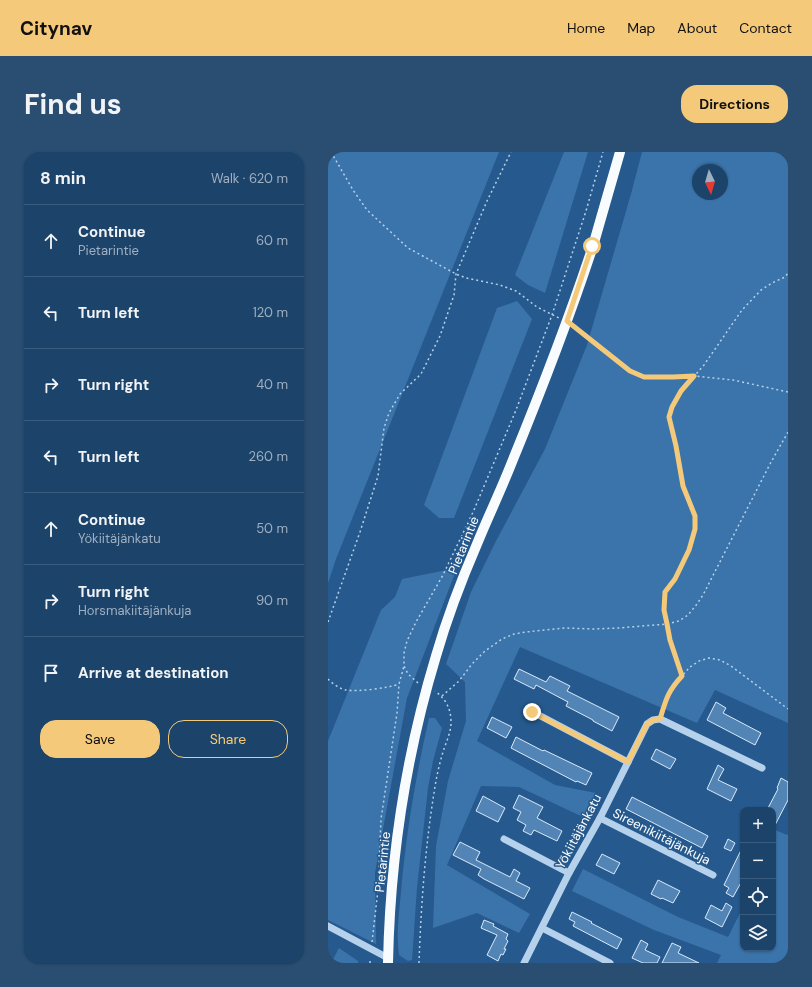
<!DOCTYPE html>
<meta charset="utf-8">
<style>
:root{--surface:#1c436a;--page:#294e72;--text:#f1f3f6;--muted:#a0b0c1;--line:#3a5c7e;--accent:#f4c97a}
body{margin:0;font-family:"DM Sans",sans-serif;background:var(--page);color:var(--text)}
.controls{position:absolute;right:12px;bottom:12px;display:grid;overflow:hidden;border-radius:8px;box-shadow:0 1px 3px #0004}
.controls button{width:36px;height:36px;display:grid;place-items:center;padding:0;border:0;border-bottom:1px solid var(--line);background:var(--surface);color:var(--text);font:20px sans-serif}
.compass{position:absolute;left:364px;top:12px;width:36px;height:36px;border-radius:50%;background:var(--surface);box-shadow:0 1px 3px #0004;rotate:175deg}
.stop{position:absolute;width:12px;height:12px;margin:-9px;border:3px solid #f4c97a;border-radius:50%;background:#fff}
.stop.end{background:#f4c97a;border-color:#fff;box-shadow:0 1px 4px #0008}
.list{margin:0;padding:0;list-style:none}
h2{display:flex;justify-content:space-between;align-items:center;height:52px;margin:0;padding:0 16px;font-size:17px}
h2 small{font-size:13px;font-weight:400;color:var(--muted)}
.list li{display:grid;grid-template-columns:26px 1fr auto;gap:12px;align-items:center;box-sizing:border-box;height:72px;padding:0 16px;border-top:1px solid var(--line)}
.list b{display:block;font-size:15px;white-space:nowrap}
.list p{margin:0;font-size:13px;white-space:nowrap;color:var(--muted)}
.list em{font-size:13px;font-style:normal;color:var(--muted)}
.actions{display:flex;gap:8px;padding:12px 16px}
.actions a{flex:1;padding:9px 0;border:1px solid var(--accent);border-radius:16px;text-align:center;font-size:14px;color:var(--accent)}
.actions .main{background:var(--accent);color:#111}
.icon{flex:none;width:22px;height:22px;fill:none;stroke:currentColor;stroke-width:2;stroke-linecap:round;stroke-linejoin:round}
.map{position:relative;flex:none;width:460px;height:811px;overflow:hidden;border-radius:16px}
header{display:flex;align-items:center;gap:24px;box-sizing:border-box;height:56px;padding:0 20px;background:var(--accent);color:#111}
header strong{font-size:19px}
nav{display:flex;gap:22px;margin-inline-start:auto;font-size:14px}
.intro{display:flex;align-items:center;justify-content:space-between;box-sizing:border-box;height:96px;padding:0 24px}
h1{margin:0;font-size:28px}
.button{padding:10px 18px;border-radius:16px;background:var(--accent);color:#111;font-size:14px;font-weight:700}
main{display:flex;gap:24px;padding:0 24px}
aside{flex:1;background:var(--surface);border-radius:16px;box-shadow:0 1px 3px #0004}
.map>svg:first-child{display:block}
.green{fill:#3a74aa;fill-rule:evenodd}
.building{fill:#5285b6;stroke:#dae9f8}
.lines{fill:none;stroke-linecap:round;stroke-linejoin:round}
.path{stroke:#b5d1eb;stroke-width:1.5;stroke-dasharray:2 3;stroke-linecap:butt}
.minor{stroke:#b5d1eb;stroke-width:7}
.major{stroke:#f9fcff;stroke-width:10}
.route{stroke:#f4c97a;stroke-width:5}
.labels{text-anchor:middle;stroke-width:3;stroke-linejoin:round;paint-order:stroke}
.street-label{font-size:13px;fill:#fff;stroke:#26598d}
</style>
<header>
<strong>Citynav</strong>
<nav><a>Home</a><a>Map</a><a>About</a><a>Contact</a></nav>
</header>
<div class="intro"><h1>Find us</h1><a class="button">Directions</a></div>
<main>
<aside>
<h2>8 min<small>Walk · 620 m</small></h2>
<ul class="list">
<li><svg class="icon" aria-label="ahead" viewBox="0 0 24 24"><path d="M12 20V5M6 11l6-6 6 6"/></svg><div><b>Continue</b><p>Pietarintie</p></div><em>60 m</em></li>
<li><svg class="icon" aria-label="left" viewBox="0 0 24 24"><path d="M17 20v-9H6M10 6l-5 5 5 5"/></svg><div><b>Turn left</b></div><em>120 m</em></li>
<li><svg class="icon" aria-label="right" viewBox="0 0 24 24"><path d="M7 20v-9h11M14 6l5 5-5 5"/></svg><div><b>Turn right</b></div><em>40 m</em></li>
<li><svg class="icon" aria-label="left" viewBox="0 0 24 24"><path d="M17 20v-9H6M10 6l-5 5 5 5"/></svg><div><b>Turn left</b></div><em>260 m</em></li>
<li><svg class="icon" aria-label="ahead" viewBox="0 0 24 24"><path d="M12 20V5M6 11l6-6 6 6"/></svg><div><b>Continue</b><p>Yökiitäjänkatu</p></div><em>50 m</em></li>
<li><svg class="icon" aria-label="right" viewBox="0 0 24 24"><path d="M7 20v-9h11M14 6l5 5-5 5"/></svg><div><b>Turn right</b><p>Horsmakiitäjänkuja</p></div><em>90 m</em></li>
<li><svg class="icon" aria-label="arrive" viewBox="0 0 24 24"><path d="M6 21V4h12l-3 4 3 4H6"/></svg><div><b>Arrive at destination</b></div></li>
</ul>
<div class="actions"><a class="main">Save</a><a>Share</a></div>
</aside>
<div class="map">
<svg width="460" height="811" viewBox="0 0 460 811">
<rect width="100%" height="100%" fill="#26598d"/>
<g class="green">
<path d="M0,0H171L8,407L0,431Z"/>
<path d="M236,0H260L217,141L200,133L187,123Z"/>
<path d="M314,0H460V571L387,538L369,571L192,495L149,589L227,633L268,641L255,665L191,635L153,634L119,713L202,762L191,781L149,761L105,776L108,694L120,629L138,569L137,530L118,512L143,440L168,389L217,297L259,193L303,42ZM370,18H394V42H370Z"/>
<path d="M189,149L204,167L126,366H111L96,353L169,156Z"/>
<path d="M129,416L79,546L47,721L48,792L0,768V589L53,458L67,445L74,427Z"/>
<path d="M101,566H107L114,576L105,609L100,636L89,736L84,808L80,809L71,803C68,782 71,761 73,740C78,681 88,623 101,566Z"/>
<path d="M445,677L459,683L460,682V811H389L393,803L326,778L244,739L255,717L350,765L400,785L415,755V796H445Z"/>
<path d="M11,796L30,809V811H3Z"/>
</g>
<g class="building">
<path d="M191,517L218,530L222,524L242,534L239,539L291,565L284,579L265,569V568L238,554L240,550L208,533L206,537L186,527Z"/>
<path d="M388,550L398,556L395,561L433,581L427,593L379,568Z"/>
<path d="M164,565L184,575L178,586L159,576Z"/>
<path d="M188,585L215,599L216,598L264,621L258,633L249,629L248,630L183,596Z"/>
<path d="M328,597L348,607L342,617L323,607Z"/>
<path d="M390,613L396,617L390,628L409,637L403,649L379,637Z"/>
<path d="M453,626L460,630V648L445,677V658H439L450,637L449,636Z"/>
<path d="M191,643L215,655L209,666L234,679L229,689L206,678L203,683L195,679L198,673L189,668L193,660L185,656Z"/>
<path d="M155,644L177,656L170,670L148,659Z"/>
<path d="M304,645L380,684L374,696L298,657Z"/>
<path d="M400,687L407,691L403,699L396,696Z"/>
<path d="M132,690L152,700L148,708L182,725L186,717L192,721L188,729L202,736L196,747L156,727L150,723L153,717L125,703Z"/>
<path d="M415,694V727L405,745L398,741L401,736L396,733Z"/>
<path d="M274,702L292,711L286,722L268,713Z"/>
<path d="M330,728L352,739L345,751L334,746L333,747L323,742Z"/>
<path d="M398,751L404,755L394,775L377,766L383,753L394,759Z"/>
<path d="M244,760L264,770L263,771L294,787L289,797L245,774L247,770L241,767Z"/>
<path d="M156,768L166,772L165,774L180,782L178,787L180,789L176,797H178L175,803L173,802L170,809L159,803L169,783L153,776Z"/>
<path d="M313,788L320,792L317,798L332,805L329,811H315L304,806Z"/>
<path d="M344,791L353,795L350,801L371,811H334Z"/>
</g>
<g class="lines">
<g class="path">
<path d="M3,0L25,38L39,58L80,96L128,122L138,126L172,133L188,139L209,155L231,166"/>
<path d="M246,175L302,219L316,225H345L366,224L405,228L460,240"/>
<path d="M0,470L32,380L50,324L56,276L61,261L72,242L93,222L112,184L126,143L128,122L159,49L183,0"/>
<path d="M354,524L342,488L339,472L336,458L337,440L347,427L361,398L367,377V364L355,334L348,294L341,265L344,255L353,239L376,213L414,158L433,138L444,131L457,125L460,121"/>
<path d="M0,527C5,532 12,537 18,538C29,540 61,536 71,532"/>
<path d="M90,531L80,522L76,514V501L79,489L88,470L115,423L146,358L188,258L224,163L258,59L275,0"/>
<path d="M114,544L131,529L144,512L157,499L174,487L186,482L198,480L237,476L266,477L290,476L339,472L351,469L360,463L369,452L375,443L442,312L460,280"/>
<path d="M334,561L338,548L344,535L362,515L371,509L381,506L392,508L403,514L460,557"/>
<path d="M44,790L50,738L53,667L69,561L71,532L76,514"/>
<path d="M42,811V806"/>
<path d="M91,811C93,754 97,697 106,641C108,627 111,613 115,600C118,590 123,581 123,570C123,557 118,547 107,539"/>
</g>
<g class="minor">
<path d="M205,560L300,610"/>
<path d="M272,666L385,723"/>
<path d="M176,687L241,721"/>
<path d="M0,774L60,806"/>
<path d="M214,776L282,811"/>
<path d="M196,811L241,721L272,666L319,572L325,568L332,567L434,616"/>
</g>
<path class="major" d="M60,811C62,708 78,603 108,504C119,466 133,429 149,392C160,365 173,338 184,310C213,239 241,167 265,94C274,63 283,31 292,0"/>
</g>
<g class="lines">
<path class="route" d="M204,560L300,610L319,572L325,568L332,567C338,547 340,539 354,524L342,488L339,472L336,458L337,440L347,427L361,398L367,377V364L355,334L348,294L341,265L344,255L353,239L366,224L345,225H316L302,219L239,169L264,94"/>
</g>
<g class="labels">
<g class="street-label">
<text transform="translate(135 393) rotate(-68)" y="5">Pietarintie</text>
<text transform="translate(250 679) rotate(-62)" y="5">Yökiitäjänkatu</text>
<text transform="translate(334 684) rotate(27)" y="5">Sireenikiitäjänkuja</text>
<text transform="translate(54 710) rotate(-84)" y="5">Pietarintie</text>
</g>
</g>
</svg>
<div class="controls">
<button>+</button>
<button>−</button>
<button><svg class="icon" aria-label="locate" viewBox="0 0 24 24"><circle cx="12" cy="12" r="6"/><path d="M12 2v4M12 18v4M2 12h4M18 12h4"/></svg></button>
<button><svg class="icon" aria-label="layers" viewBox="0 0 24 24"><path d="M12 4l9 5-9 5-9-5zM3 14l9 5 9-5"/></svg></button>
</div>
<svg class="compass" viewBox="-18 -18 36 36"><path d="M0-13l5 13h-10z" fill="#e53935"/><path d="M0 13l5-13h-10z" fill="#a0b0c1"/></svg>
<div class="stop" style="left:264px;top:94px"></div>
<div class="stop end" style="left:204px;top:560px"></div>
</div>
</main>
